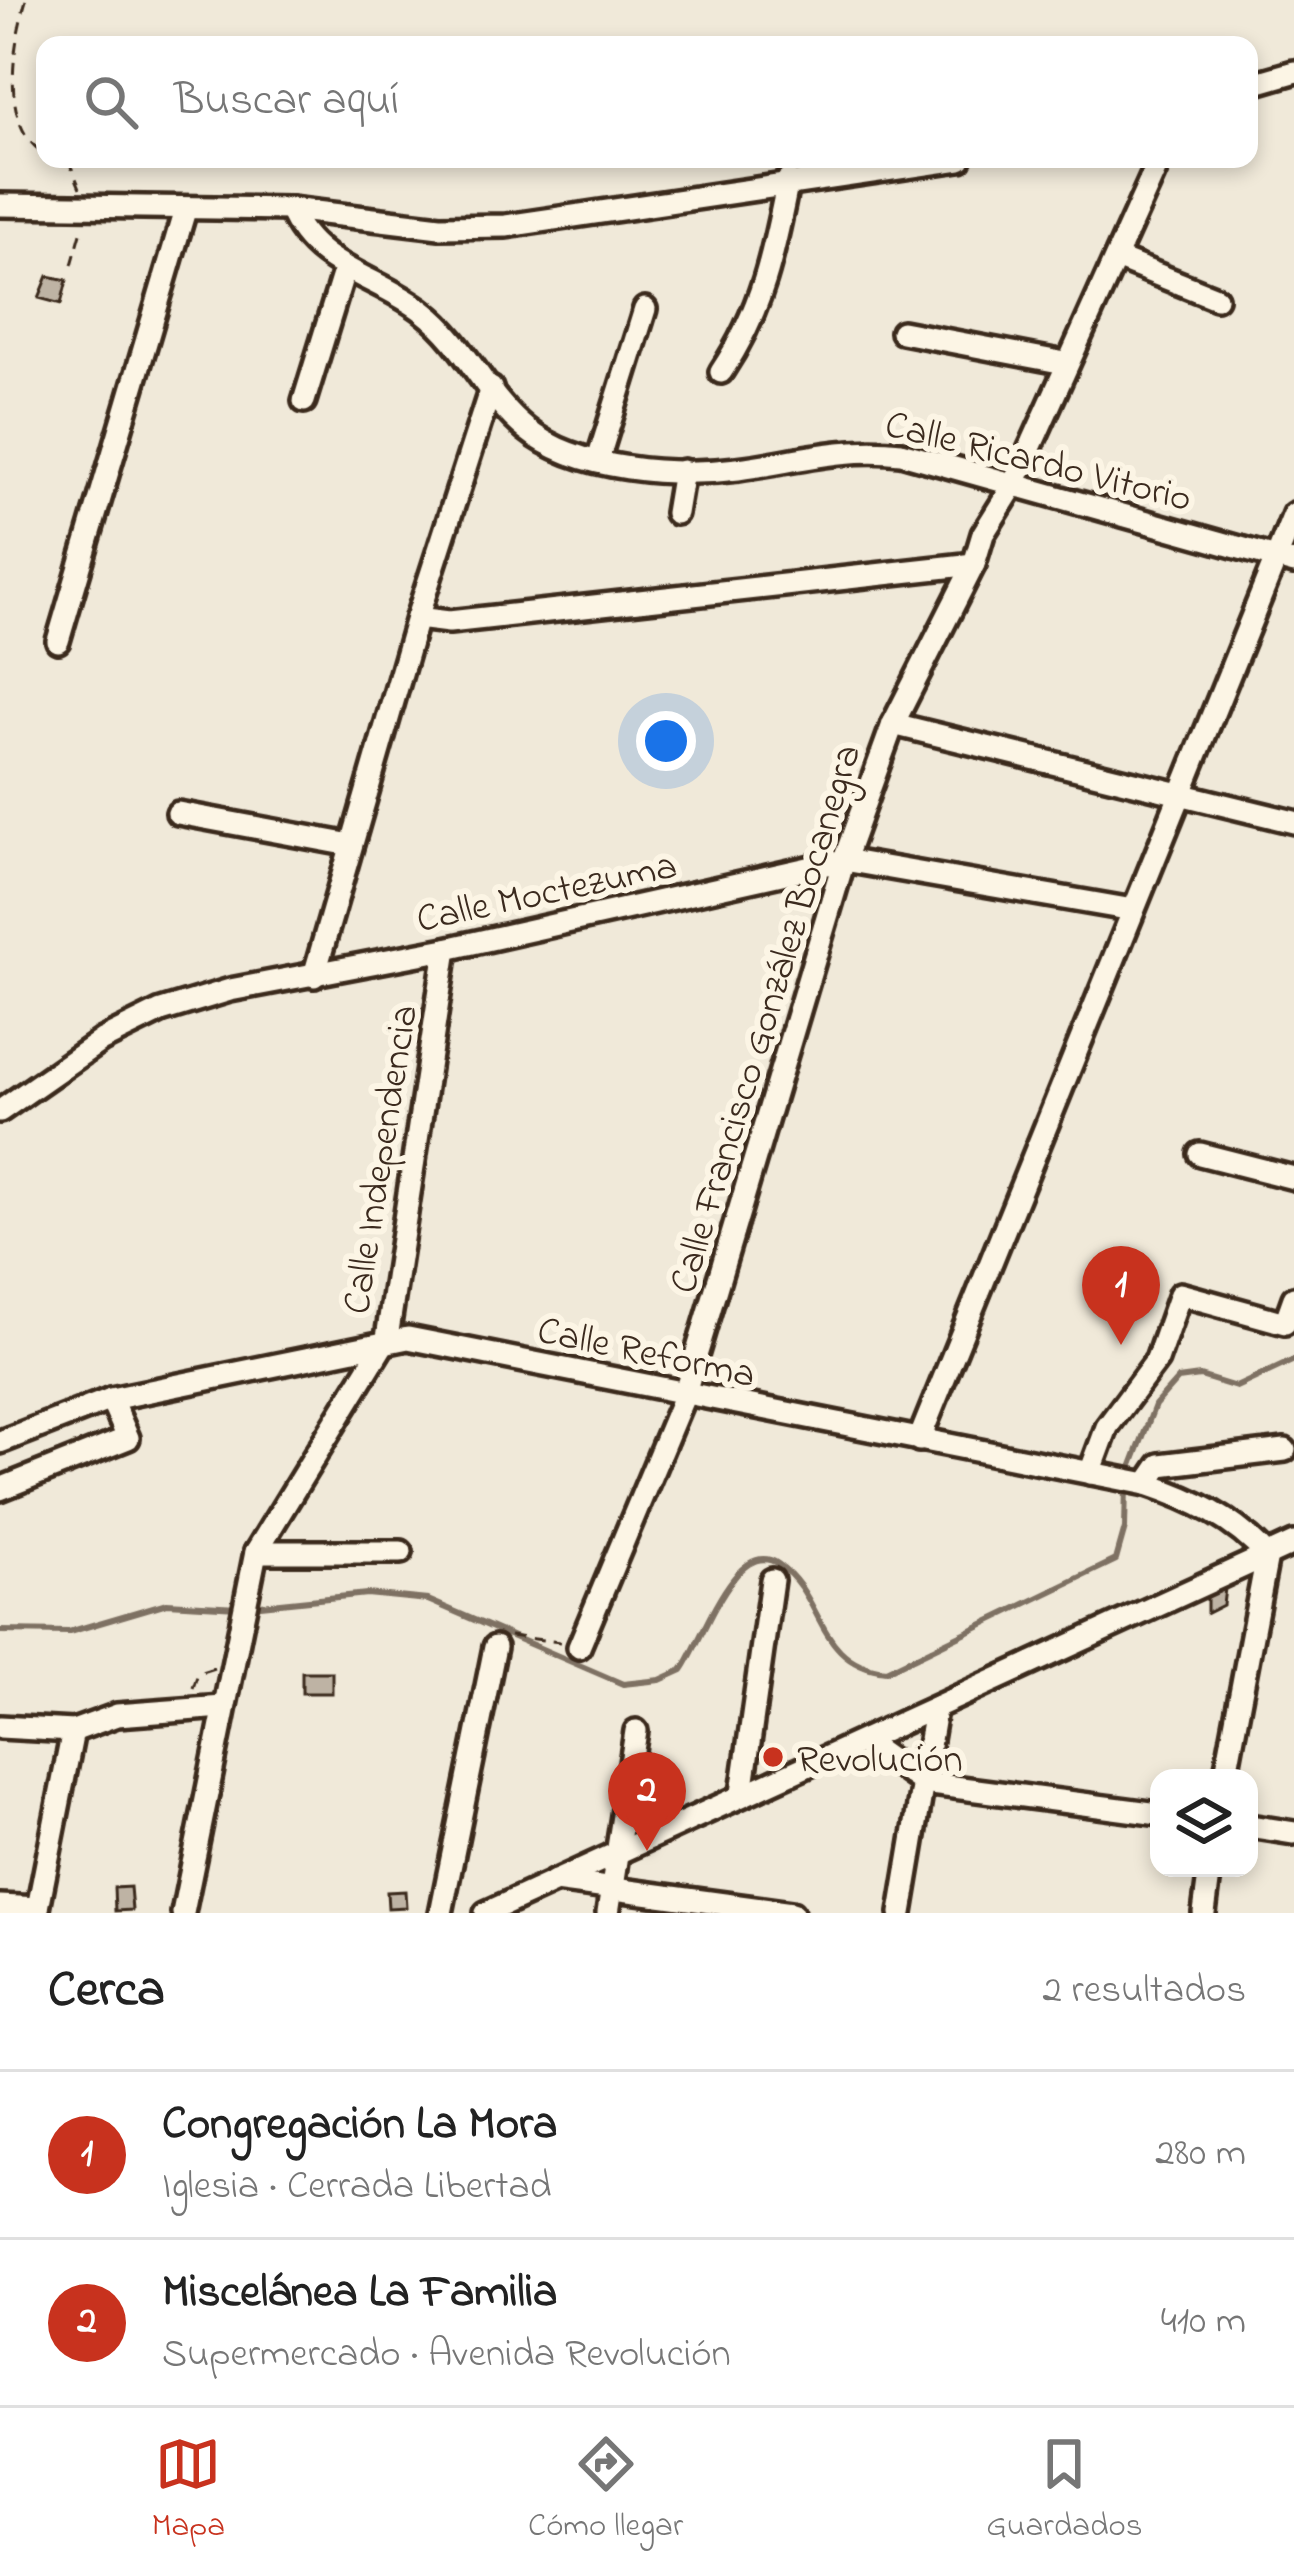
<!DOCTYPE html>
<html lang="es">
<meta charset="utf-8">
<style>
:root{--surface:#fff;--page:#f6f6f6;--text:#222;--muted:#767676;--line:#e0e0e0;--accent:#c8321e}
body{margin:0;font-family:"Indie Flower",sans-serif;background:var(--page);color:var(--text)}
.controls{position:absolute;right:36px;bottom:36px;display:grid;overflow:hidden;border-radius:24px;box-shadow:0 6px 18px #0003}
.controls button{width:108px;height:108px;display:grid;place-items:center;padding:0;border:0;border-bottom:3px solid var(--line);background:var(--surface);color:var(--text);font:60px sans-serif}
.you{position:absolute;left:666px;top:741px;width:42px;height:42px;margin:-30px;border:9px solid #fff;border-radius:50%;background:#1a73e8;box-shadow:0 0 0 18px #1a73e833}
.badge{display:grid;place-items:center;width:78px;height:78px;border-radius:50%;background:var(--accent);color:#fff;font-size:39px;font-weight:700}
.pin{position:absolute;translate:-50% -99px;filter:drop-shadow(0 3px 6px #0008)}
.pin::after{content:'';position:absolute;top:63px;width:42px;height:36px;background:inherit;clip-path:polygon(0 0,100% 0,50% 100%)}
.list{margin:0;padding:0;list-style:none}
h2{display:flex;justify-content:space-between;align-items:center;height:156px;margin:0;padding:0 48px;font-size:51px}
h2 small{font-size:39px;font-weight:400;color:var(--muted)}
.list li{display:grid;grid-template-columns:78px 1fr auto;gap:36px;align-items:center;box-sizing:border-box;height:168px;padding:0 48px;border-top:3px solid var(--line)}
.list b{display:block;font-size:45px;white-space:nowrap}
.list p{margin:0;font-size:39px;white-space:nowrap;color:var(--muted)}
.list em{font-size:39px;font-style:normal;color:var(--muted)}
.icon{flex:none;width:66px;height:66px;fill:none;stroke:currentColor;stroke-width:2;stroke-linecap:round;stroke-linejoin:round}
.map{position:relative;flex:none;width:1294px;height:1913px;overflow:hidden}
.search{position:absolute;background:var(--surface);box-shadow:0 6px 18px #0003;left:36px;right:36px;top:36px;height:132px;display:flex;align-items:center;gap:30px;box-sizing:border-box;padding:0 42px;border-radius:24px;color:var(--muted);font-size:45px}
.sheet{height:492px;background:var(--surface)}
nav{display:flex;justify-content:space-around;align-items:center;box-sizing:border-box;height:168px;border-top:3px solid var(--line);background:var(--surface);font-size:33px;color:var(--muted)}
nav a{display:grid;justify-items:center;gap:6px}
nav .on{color:var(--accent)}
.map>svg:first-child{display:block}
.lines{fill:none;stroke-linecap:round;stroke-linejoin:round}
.stream{stroke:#7e7163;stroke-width:6}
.building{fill:#beb3a4;stroke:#3b2a1e;stroke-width:3}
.minor-casing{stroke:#3b2a1e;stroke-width:30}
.path{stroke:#3b2a1e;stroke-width:3;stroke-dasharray:12 9;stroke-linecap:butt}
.minor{stroke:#fcf5e5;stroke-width:21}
.poi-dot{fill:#c8321e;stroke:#fcf5e5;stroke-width:4.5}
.labels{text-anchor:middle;stroke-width:12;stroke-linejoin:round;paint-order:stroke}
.street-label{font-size:39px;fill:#3b2a1e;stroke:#fcf5e5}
.poi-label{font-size:39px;fill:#3b2a1e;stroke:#fcf5e5;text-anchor:start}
</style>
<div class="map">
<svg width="1294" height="1913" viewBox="0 0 1294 1913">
<rect width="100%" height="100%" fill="#f0e9d9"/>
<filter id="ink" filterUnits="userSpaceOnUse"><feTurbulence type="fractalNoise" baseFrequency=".00833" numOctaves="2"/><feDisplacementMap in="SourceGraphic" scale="24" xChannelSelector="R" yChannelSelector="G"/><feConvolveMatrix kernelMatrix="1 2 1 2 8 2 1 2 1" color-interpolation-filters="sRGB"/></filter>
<g filter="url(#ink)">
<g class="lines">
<g class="stream">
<path d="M1129,1473L1155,1405L1178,1379L1200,1376L1236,1387L1294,1360"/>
<path d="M251,1606L367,1594L428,1600L623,1684L660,1680L682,1670C701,1645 735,1535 778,1564C825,1596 815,1663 886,1671L1116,1560L1125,1528L1126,1486"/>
<path d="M0,1631L69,1632L167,1603L238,1607"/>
</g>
</g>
<g class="building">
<path d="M48,276L67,280L61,304L39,298Z"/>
<path d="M1225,1588L1223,1605L1207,1613V1597Z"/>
<rect x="302" y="1672" width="30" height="21"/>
<path d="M130,1887L132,1910L115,1911L114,1888Z"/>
<path d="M405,1891L406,1907L388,1908L387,1892Z"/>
</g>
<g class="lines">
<g class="minor-casing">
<g id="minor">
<path d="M1249,85L1294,72"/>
<path d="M0,205L290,209L440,227L506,226L960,159"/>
<path d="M290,209C313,268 378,276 424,312C466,344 486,397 526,429C577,471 675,477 738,469C794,462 843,446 901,453L1294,563"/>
<path d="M1116,258L1216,298"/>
<path d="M902,332L1065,363"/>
<path d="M721,372C762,311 774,252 788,180"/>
<path d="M304,401L345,268"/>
<path d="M598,460L645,309"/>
<path d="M676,513L683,471"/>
<path d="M417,618L449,622L974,564"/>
<path d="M58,641L185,210"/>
<path d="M893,724L1294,822"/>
<path d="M178,813L351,845"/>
<path d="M314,976L417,618L491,388"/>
<path d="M0,1111L102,1040L161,1011L230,990L446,949L844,860L1133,910"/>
<path d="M1200,1154L1294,1178"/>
<path d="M919,1440L1294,514"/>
<path d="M0,1442L111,1399L408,1338L1147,1484C1192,1499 1235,1519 1267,1556"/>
<path d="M1090,1473L1107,1427L1157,1360L1180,1294L1285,1323L1294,1298"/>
<path d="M1147,1484L1160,1465L1285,1450"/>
<path d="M0,1489L128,1438L111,1399"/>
<path d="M256,1552H401"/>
<path d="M579,1647L684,1396L844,860L893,724L974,564L983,534L1013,486L1160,159"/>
<path d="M0,1727L73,1731L117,1715L223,1707"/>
<path d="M865,1742L923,1783L1159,1814"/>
<path d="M1225,1778L1267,1556"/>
<path d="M742,1793L772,1580"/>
<path d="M1249,1826L1294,1833"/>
<path d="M555,1881L792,1913"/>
<path d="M0,1906L38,1908"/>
<path d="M37,1913L73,1731"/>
<path d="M183,1913L256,1552L387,1338L446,949"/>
<path d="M441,1913L495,1647"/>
<path d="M486,1913L1294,1543"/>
<path d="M608,1913L636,1731"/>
<path d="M901,1913L935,1710"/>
<path d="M1204,1913L1210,1868"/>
</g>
</g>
<g class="path">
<path d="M26,0C12,48 0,128 45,154"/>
<path d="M68,159L80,188"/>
<path d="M72,265L83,226"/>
<path d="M510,1636L560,1642"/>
<path d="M193,1688L198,1673L214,1668"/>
</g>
<use href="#minor" class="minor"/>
</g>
</g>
<circle class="poi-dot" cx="773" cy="1757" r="12"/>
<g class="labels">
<g class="street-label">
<text transform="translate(1039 459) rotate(14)" y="14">Calle Ricardo Vitorio</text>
<text transform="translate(546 890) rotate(-12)" y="14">Calle Moctezuma</text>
<text transform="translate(763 1018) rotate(-73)" y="14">Calle Francisco González Bocanegra</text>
<text transform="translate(378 1159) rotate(-81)" y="14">Calle Independencia</text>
<text transform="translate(647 1350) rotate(12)" y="14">Calle Reforma</text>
</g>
<g class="poi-label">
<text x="797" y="1771">Revolución</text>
</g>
</g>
</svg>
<div class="controls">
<button><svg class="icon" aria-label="layers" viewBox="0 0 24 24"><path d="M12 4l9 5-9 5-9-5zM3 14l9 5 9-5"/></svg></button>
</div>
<div class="you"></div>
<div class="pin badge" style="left:1121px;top:1345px">1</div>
<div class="pin badge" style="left:647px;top:1851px">2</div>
<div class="search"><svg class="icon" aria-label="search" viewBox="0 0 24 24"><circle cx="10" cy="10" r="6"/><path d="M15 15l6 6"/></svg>Buscar aquí</div>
</div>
<section class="sheet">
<h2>Cerca<small>2 resultados</small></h2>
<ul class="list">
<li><span class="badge">1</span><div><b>Congregación La Mora</b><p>Iglesia · Cerrada Libertad</p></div><em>280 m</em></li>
<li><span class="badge">2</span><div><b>Miscelánea La Familia</b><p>Supermercado · Avenida Revolución</p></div><em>410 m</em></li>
</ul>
</section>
<nav>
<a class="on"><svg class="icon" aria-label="map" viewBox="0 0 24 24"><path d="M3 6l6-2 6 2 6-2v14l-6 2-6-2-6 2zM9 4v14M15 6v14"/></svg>Mapa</a>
<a><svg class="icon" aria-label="directions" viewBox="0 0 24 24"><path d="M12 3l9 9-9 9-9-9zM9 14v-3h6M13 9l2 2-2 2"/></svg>Cómo llegar</a>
<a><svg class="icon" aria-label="saved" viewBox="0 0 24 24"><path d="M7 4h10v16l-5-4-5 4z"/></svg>Guardados</a>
</nav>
